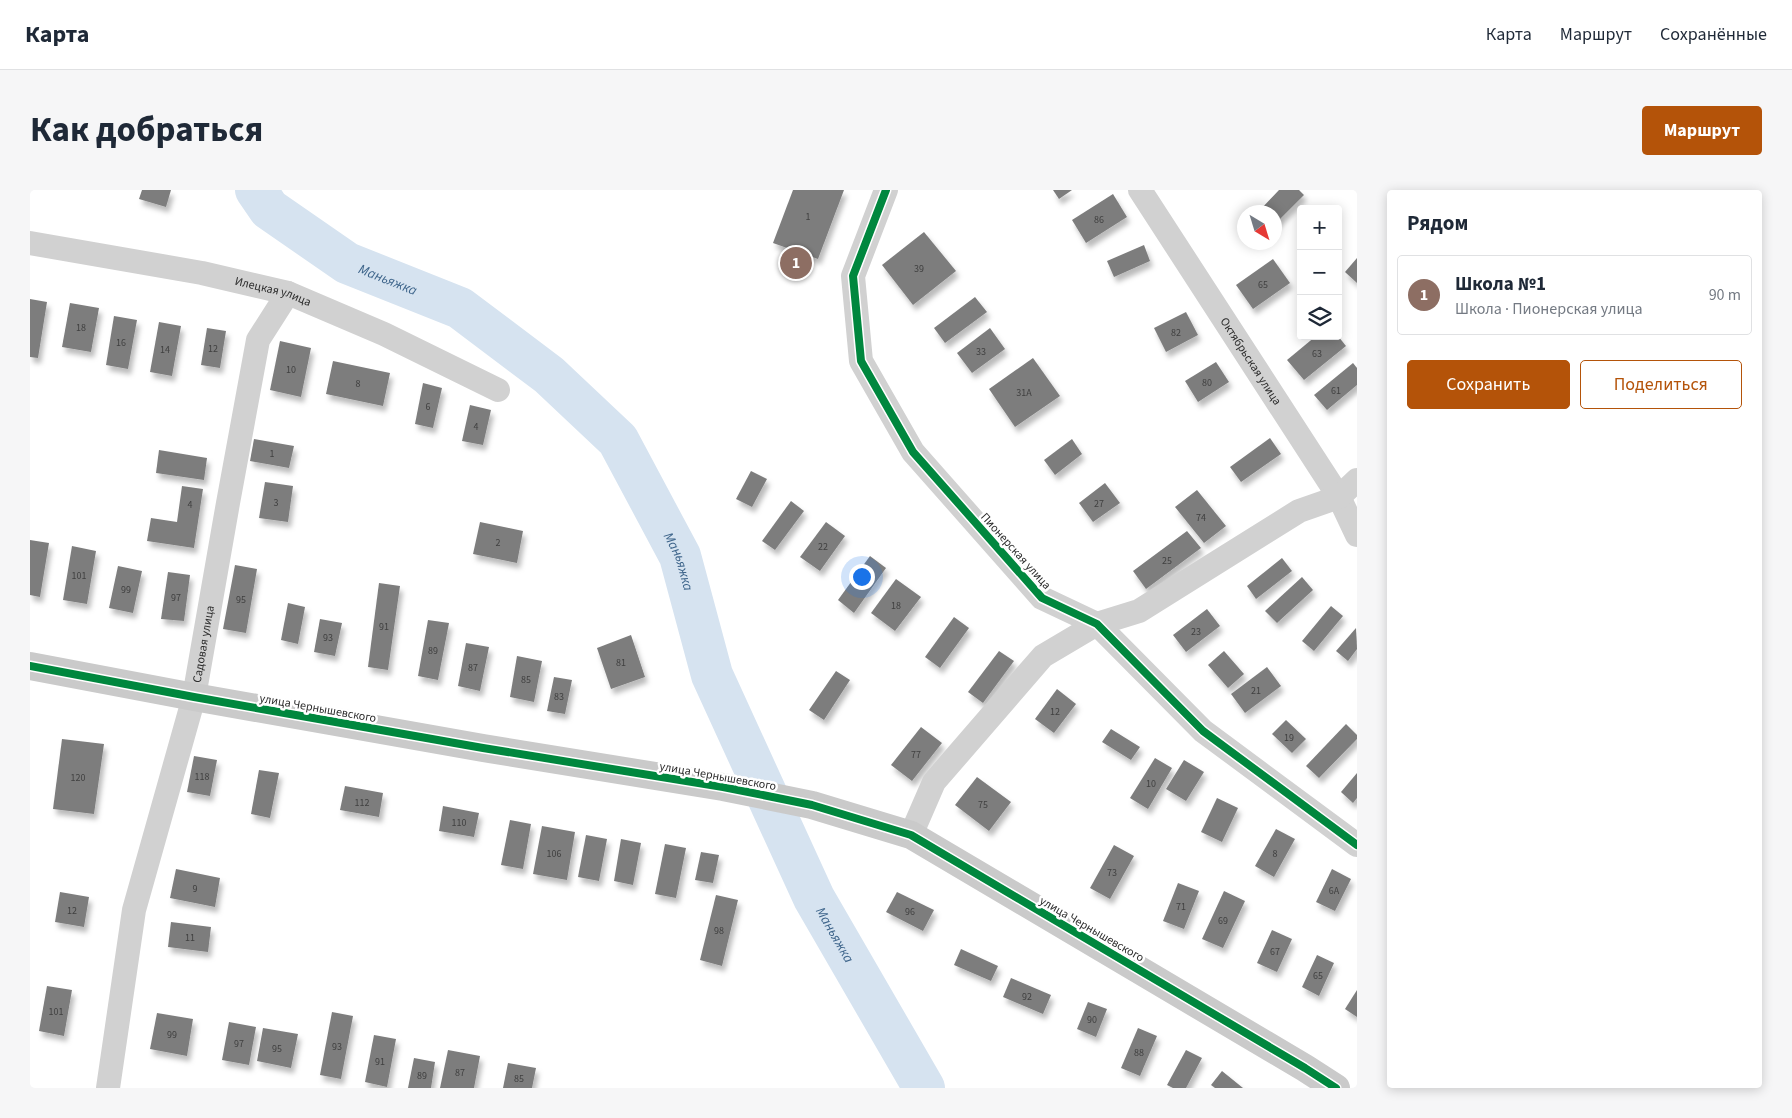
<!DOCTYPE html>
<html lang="ru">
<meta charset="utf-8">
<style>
:root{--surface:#fff;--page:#f6f6f7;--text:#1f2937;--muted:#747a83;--line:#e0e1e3;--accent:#b45309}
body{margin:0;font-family:"Source Sans 3",sans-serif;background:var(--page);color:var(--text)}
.controls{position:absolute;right:15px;top:15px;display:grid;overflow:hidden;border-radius:5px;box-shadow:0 2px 12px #0003}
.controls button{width:45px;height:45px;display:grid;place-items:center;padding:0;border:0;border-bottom:1px solid var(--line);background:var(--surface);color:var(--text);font:25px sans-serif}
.compass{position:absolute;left:1207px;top:15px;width:45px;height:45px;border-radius:50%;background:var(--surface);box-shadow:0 2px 12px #0003;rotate:142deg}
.you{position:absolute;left:831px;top:386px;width:18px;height:18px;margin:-12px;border:4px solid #fff;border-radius:50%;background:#1a73e8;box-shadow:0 0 0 8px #1a73e833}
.badge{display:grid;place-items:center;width:32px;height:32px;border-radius:50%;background:var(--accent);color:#fff;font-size:16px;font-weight:700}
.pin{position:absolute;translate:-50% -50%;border:2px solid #fff;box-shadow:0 1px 5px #0006}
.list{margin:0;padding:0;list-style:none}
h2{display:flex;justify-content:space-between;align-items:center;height:65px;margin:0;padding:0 20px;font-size:21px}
h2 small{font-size:16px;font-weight:400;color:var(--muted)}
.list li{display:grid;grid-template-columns:32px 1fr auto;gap:15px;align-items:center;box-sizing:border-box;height:80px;margin:0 10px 10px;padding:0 10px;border:1px solid var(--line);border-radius:5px}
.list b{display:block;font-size:19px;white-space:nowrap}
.list p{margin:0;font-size:16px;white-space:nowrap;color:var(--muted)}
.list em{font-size:16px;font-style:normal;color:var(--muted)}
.actions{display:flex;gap:10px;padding:15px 20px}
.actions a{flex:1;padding:11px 0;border:1px solid var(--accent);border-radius:5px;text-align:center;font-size:18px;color:var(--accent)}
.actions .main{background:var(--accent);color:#fff}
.icon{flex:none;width:28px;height:28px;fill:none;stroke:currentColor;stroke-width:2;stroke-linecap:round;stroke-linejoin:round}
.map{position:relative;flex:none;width:1327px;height:898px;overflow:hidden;border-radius:5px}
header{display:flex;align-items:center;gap:30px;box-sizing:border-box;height:70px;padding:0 25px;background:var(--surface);border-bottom:1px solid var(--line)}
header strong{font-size:24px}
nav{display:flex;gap:28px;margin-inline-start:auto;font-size:18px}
.intro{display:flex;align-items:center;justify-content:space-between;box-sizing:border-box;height:120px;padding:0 30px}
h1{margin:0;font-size:35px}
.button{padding:12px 22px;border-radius:5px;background:var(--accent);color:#fff;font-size:18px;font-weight:700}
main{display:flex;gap:30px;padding:0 30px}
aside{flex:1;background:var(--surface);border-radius:5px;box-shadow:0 2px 12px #0003}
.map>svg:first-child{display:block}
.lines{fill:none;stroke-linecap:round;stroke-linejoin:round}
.river{stroke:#d6e3f0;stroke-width:42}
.building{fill:#7d7d7d;filter:url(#shadow)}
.street{stroke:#d1d1d1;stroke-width:24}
.secondary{stroke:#cacaca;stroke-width:28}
.cycleway-casing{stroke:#fff;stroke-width:11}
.cycleway{stroke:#00873e;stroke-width:8}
.labels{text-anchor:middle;stroke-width:5;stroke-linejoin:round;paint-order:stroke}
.number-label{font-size:10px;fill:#404040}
.street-label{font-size:12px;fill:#2c2c2c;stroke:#fff}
.water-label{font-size:14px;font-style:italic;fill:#3d648a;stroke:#fff}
</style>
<header>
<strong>Карта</strong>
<nav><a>Карта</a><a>Маршрут</a><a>Сохранённые</a></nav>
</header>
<div class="intro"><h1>Как добраться</h1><a class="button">Маршрут</a></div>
<main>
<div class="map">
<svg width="1327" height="898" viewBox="0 0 1327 898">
<defs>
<filter id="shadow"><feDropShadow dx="3" dy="5.5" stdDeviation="2.5" flood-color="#0004"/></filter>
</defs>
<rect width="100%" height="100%" fill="#fff"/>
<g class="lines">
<path class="river" id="s1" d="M226,0L239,19L317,73L430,118L519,185L588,250L650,366L682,485L784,708L894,898"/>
</g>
<g class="building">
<path d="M112,0H141L136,17L109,9Z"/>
<path d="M763,0H814L788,69L743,53Z"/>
<path d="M1023,0H1042L1029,9Z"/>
<path d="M1249,0H1269L1274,5L1244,35V22H1232L1230,20Z"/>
<path d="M1083,4L1097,27L1056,53L1042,30Z"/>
<path d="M894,42L926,81L883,115L852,75Z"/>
<path d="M1114,55L1120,71L1084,87L1077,71Z"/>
<path d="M1327,68V93L1315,82Z"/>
<path d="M1243,69L1260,93L1223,119L1206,95Z"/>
<path d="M945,107L957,122L915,153L904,138Z"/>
<path d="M0,109L17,112L8,168L0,167Z"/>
<path d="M40,113L69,118L61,162L32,157Z"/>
<path d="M1156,122L1168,145L1136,162L1124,138Z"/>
<path d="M84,126L107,130L98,179L76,175Z"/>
<path d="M129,132L151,136L142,186L120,182Z"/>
<path d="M177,138L196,141L190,178L171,175Z"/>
<path d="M960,138L975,159L942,183L927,163Z"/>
<path d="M1286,146H1308L1316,156L1274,190L1257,170Z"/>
<path d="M250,151L281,158L271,207L240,200Z"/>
<path d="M1003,168L1030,206L985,237L959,199Z"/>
<path d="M303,171L360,183L353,216L296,204Z"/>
<path d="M1186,172L1199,192L1168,212L1155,191Z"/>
<path d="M1323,173L1327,178V195L1297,220L1284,205Z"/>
<path d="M393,193L412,198L403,238L385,234Z"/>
<path d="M440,215L461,220L453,255L432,251Z"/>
<path d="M1240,248L1251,264L1211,292L1200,277Z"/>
<path d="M224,249L264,256L259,278L220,271Z"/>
<path d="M1042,249L1052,264L1025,285L1014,270Z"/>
<path d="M129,260L177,268L174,290L126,283Z"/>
<path d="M721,281L737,289L722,317L706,309Z"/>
<path d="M235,292L263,296L258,332L229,328Z"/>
<path d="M1075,293L1090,313L1063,332L1049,313Z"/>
<path d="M152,296L173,299L164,358L117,351L121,328L147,332Z"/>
<path d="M1167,300L1196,336L1174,353L1145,317Z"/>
<path d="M761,311L774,321L745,360L732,351Z"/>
<path d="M450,332L493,341L487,373L443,364Z"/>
<path d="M796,332L815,346L790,381L770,367Z"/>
<path d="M1157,341L1171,358L1116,399L1103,381Z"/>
<path d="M0,350L19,353L10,407L0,405Z"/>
<path d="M42,356L66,361L57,414L33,410Z"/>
<path d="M840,366L856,378L824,423L808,410Z"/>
<path d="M1252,368L1262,381L1226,409L1217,396Z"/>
<path d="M205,375L227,379L216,443L193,439Z"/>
<path d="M88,376L112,381L103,423L79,418Z"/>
<path d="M138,382L160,385L154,431L131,429Z"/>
<path d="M1272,387L1283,400L1247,433L1235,421Z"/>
<path d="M866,389L891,407L865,441L841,423Z"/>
<path d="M349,393L370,396L358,480L338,477Z"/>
<path d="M258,413L275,417L268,454L251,450Z"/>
<path d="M1301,416L1313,426L1284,461L1272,451Z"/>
<path d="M1177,419L1190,436L1156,462L1143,445Z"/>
<path d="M924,427L939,438L910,478L895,467Z"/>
<path d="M290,429L312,433L305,466L284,462Z"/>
<path d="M398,430L419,433L408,490L388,486Z"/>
<path d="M1326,438L1327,459L1318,471L1306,461Z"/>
<path d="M601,445L615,487L581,499L567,458Z"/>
<path d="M436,453L459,457L450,501L428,496Z"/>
<path d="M969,461L984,471L953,513L938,502Z"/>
<path d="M1194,461L1214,484L1198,498L1178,475Z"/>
<path d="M487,466L512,471L504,512L480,507Z"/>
<path d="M1237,477L1251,496L1215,523L1201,504Z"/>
<path d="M806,481L820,490L794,530L779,520Z"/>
<path d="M524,487L542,490L535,524L517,521Z"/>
<path d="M1027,499L1046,514L1024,543L1005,529Z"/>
<path d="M1256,530L1276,549L1262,563L1242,544Z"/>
<path d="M1316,534L1327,545V549L1289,588L1276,576Z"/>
<path d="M891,537L912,553L882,591L861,575Z"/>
<path d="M1081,539L1110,557L1101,570L1072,552Z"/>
<path d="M32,549L74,554L64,624L23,619Z"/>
<path d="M164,566L187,570L180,606L157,602Z"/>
<path d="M1125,568L1142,578L1118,619L1100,608Z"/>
<path d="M1154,570L1174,582L1156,611L1136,599Z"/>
<path d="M229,580L249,583L240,628L221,624Z"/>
<path d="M1327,583V608L1323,613L1311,602Z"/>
<path d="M947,587L981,612L959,641L925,615Z"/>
<path d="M315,596L353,603L349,627L310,620Z"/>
<path d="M1187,608L1208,618L1192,652L1171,642Z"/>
<path d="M413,616L449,623L444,647L409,641Z"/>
<path d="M480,630L501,634L493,679L471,675Z"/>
<path d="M512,636L545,642L537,690L503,684Z"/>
<path d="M1246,639L1265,649L1244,687L1225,676Z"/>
<path d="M556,645L577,649L569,691L548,687Z"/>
<path d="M591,649L611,653L603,695L584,691Z"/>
<path d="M635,654L656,658L646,708L625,704Z"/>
<path d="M1084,655L1104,666L1080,709L1060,698Z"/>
<path d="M671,662L689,665L683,693L665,690Z"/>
<path d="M146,679L190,688L185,717L140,708Z"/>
<path d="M1302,679L1321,689L1305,721L1286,712Z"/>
<path d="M1148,693L1169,701L1154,739L1133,731Z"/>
<path d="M1194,701L1215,711L1193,758L1172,749Z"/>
<path d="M30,702L59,707L54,737L25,732Z"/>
<path d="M867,702L904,720L893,741L856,722Z"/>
<path d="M686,705L708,710L692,776L670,770Z"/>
<path d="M141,732L181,737L178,762L138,757Z"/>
<path d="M1242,740L1262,749L1247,782L1227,773Z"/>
<path d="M931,759L968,776L961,791L924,775Z"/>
<path d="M1287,765L1304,773L1289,806L1272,797Z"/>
<path d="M981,788L1021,805L1013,824L973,807Z"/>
<path d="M17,796L42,800L34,846L9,841Z"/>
<path d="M1327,800V827L1315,819Z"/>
<path d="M1058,812L1077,819L1066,847L1047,839Z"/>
<path d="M302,822L323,826L311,889L290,885Z"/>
<path d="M127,823L163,829L157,866L120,859Z"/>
<path d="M199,832L226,837L219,875L192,870Z"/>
<path d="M233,838L268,844L261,878L227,871Z"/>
<path d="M1108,838L1127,846L1110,886L1091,878Z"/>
<path d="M344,845L366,849L357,897L335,892Z"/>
<path d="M418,860L450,866L444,898H410Z"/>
<path d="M1156,860L1172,868L1156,898H1143L1137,895Z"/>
<path d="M384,868L405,872L401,898H378Z"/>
<path d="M478,873L506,878L502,898H473Z"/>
<path d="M1192,881L1213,898H1185L1181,895Z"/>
</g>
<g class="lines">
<g class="street">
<path d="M856,0L823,86L831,171L883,262L1012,408L1067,434L1173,541L1327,655"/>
<path id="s2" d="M1110,0L1309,307L1327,345"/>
<path id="s3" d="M0,53L172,83L258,103L354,144L468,200"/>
<path d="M881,645L904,592L1013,466L1067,434L1109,421L1269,321L1309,307L1327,290"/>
<path id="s4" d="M78,898L104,720L164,507L198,313L228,150L258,103"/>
</g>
<path class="secondary" d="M0,476L164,507L453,558L693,597L782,615L881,645L1275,878L1306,898"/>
<g class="cycleway-casing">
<g id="cycleway">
<path d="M856,0L823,86L831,171L883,262L1012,408L1067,434L1173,541L1327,655"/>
<path d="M0,476L164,507L453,558L693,597L782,615L881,645L1275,878L1306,898"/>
</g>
</g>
<use href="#cycleway" class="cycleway"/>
</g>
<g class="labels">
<g class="number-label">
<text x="778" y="30">1</text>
<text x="1069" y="33">86</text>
<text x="889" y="82">39</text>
<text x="1233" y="98">65</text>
<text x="51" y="141">18</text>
<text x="1146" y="146">82</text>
<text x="91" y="156">16</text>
<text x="183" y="162">12</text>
<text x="135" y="163">14</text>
<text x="951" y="165">33</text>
<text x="1287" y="167">63</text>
<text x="261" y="183">10</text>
<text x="1177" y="196">80</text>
<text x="328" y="197">8</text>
<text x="1306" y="204">61</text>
<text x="994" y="206">31А</text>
<text x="398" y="220">6</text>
<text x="446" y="240">4</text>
<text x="242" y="267">1</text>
<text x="246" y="316">3</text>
<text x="1069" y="317">27</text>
<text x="160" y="318">4</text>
<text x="1171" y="331">74</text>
<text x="468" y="356">2</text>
<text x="793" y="360">22</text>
<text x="1137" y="374">25</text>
<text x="49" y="389">101</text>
<text x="96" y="403">99</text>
<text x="146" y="411">97</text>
<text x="211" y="413">95</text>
<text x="866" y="419">18</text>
<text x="354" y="440">91</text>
<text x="1166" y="445">23</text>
<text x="298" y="451">93</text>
<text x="403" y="464">89</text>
<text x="591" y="476">81</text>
<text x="443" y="481">87</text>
<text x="496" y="493">85</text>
<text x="1226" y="504">21</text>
<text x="529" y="510">83</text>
<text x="1025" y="525">12</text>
<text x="1259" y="551">19</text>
<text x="886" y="568">77</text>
<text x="172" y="590">118</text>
<text x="48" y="591">120</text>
<text x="1121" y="597">10</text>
<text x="332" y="616">112</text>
<text x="953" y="618">75</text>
<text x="429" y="636">110</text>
<text x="524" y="667">106</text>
<text x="1245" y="667">8</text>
<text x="1082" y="686">73</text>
<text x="165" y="702">9</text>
<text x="1304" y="704">6А</text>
<text x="1151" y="720">71</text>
<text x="42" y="724">12</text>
<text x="880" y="725">96</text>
<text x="1193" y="734">69</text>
<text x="689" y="744">98</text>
<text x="160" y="751">11</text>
<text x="1245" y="765">67</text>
<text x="1288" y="789">65</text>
<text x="997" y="810">92</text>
<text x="26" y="825">101</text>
<text x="1062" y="833">90</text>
<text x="142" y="848">99</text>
<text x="209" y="857">97</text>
<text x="307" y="860">93</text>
<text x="247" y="862">95</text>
<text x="1109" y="866">88</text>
<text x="350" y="875">91</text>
<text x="430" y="886">87</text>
<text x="392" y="889">89</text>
<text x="489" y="892">85</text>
</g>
<g class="street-label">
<text dy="4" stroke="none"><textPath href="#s3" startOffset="248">Илецкая улица</textPath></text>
<text dy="4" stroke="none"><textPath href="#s2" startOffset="204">Октябрьская улица</textPath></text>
<text transform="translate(986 361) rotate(48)" y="4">Пионерская улица</text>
<text dy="4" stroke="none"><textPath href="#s4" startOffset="455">Садовая улица</textPath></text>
<text transform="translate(288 518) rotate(10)" y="4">улица Чернышевского</text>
<text transform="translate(688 586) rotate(10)" y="4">улица Чернышевского</text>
<text transform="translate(1062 739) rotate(30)" y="4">улица Чернышевского</text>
</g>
<g class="water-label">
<text dy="5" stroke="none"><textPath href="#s1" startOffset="162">Маньяжка</textPath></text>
<text dy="5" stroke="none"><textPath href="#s1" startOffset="582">Маньяжка</textPath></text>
<text dy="5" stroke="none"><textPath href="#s1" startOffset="988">Маньяжка</textPath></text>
</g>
</g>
</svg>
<div class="controls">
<button>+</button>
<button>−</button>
<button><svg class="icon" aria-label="layers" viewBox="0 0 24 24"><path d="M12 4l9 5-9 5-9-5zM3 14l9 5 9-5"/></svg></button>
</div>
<svg class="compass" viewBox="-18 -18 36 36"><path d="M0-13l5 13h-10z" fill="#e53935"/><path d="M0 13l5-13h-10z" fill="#747a83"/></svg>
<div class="you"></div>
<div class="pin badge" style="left:766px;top:73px;background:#8d6e63">1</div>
</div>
<aside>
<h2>Рядом<small></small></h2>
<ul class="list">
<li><span class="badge" style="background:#8d6e63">1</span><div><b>Школа №1</b><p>Школа · Пионерская улица</p></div><em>90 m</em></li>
</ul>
<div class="actions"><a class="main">Сохранить</a><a>Поделиться</a></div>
</aside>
</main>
